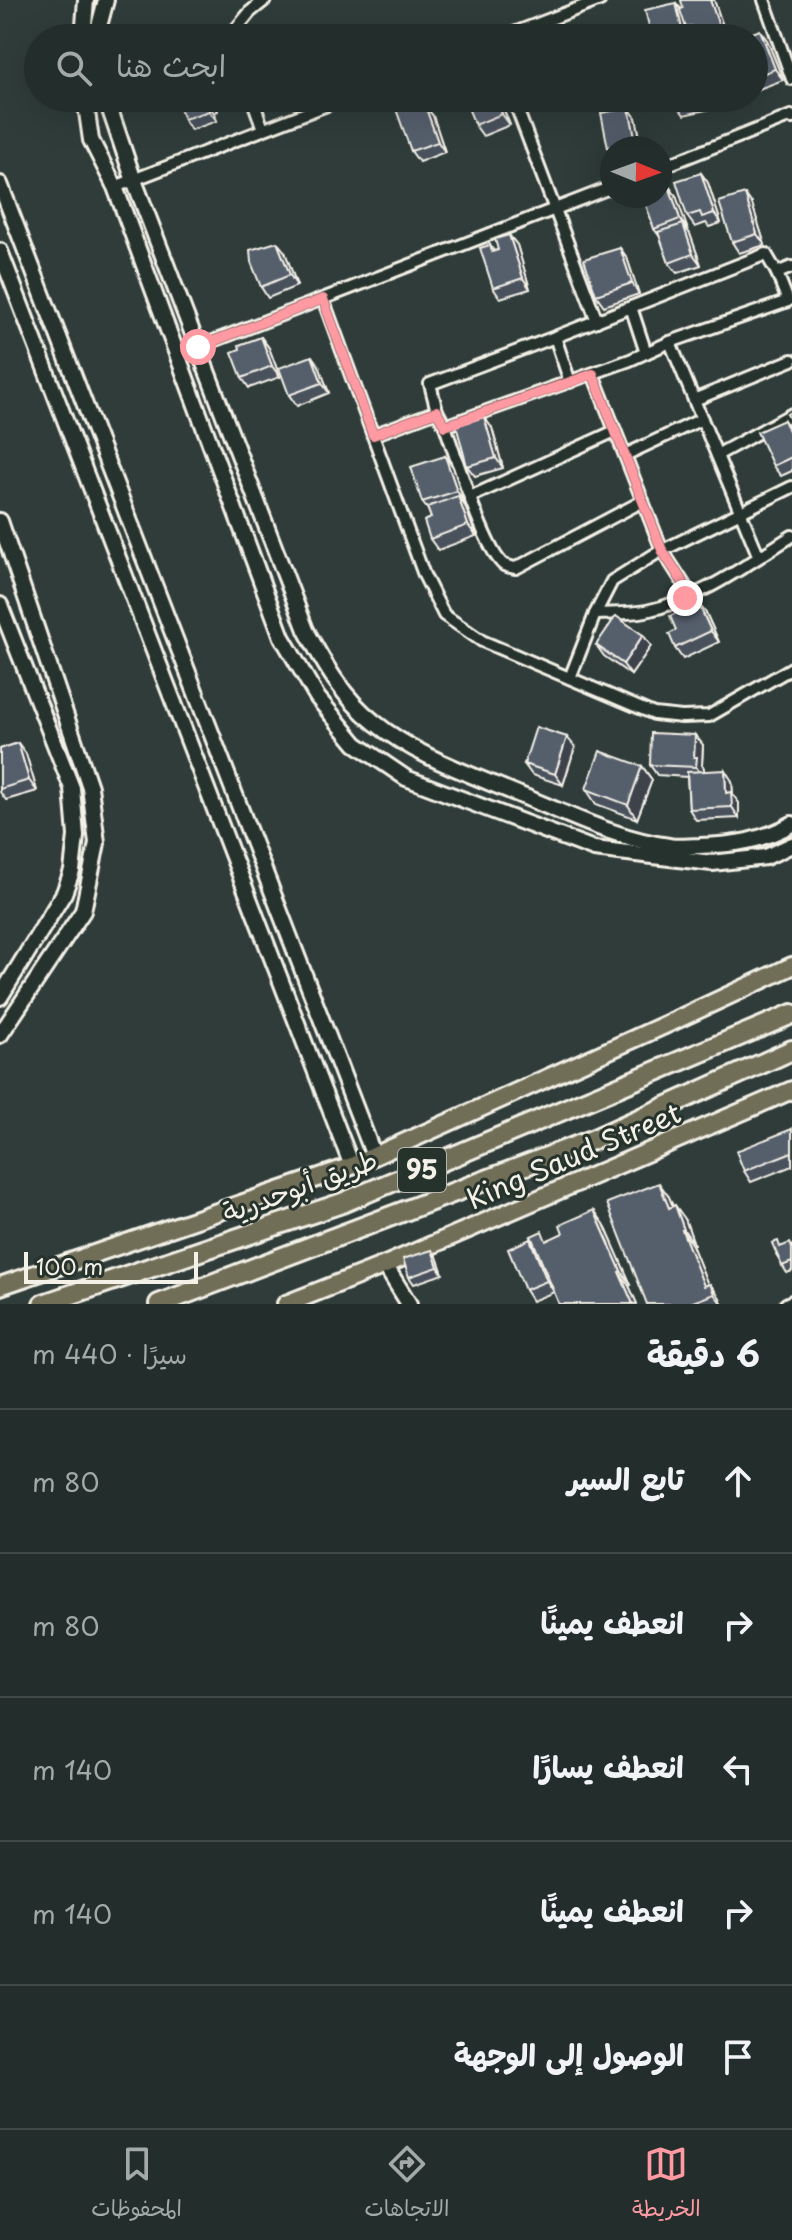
<!DOCTYPE html>
<html lang="ar">
<meta charset="utf-8">
<style>
:root{--surface:#232d2c;--page:#2b3534;--text:#f1f3f6;--muted:#a3a8a9;--line:#404948;--accent:#ff9aa2}
body{margin:0;font-family:"Playpen Sans","Playpen Sans Arabic",sans-serif;background:var(--page);color:var(--text);direction:rtl}
.compass{position:absolute;left:600px;top:136px;width:72px;height:72px;border-radius:50%;background:var(--surface);box-shadow:0 8px 32px #0002;rotate:91deg}
.scale{position:absolute;left:24px;bottom:20px;width:174px;box-sizing:border-box;padding-left:8px;border:4px solid #f4f1e8;border-top:0;font-size:22px;line-height:28px;white-space:nowrap;color:#f4f1e8;-webkit-text-stroke:6px #26332d;paint-order:stroke}
.stop{position:absolute;width:24px;height:24px;margin:-18px;border:6px solid #ff9aa2;border-radius:50%;background:#fff}
.stop.end{background:#ff9aa2;border-color:#fff;box-shadow:0 2px 8px #0008}
.list{margin:0;padding:0;list-style:none}
h2{display:flex;justify-content:space-between;align-items:center;height:104px;margin:0;padding:0 32px;font-size:34px}
h2 small{font-size:26px;font-weight:400;color:var(--muted)}
.list li{display:grid;grid-template-columns:52px 1fr auto;gap:24px;align-items:center;box-sizing:border-box;height:144px;padding:0 32px;border-top:2px solid var(--line)}
.list b{display:block;font-size:30px;white-space:nowrap}
.list em{font-size:26px;font-style:normal;color:var(--muted)}
.icon{flex:none;width:44px;height:44px;fill:none;stroke:currentColor;stroke-width:2;stroke-linecap:round;stroke-linejoin:round}
.map{position:relative;flex:none;width:792px;height:1304px;overflow:hidden;direction:ltr}
.search{position:absolute;background:var(--surface);box-shadow:0 8px 32px #0002;left:24px;right:24px;top:24px;height:88px;display:flex;align-items:center;gap:20px;box-sizing:border-box;padding:0 28px;border-radius:44px;color:var(--muted);font-size:30px}
.sheet{height:824px;background:var(--surface)}
nav{display:flex;justify-content:space-around;align-items:center;box-sizing:border-box;height:112px;border-top:2px solid var(--line);background:var(--surface);font-size:22px;color:var(--muted)}
nav a{display:grid;justify-items:center;gap:4px}
nav .on{color:var(--accent)}
.map>svg:first-child{display:block}
.lines{fill:none;stroke-linecap:round;stroke-linejoin:round}
.street-casing{stroke:#f4f1e8;stroke-width:16}
.secondary-casing{stroke:#f4f1e8;stroke-width:20}
.primary-casing{stroke:#f4f1e8;stroke-width:22}
.highway-casing{stroke:#f4f1e8;stroke-width:24}
.street{stroke:#26332d;stroke-width:10}
.secondary{stroke:#26332d;stroke-width:14}
.primary{stroke:#716e59;stroke-width:16}
.highway{stroke:#716e59;stroke-width:18}
.wall{fill:#49515d;stroke:#f4f1e8;stroke-width:2}
.shaded-wall{fill:#3c424c;stroke:#f4f1e8;stroke-width:2}
.building{fill:#555e6c;stroke:#f4f1e8;stroke-width:2}
.route{stroke:#ff9aa2;stroke-width:10}
.labels{text-anchor:middle;stroke-width:6;stroke-linejoin:round;paint-order:stroke}
.shield{fill:#26332d;stroke:#b6b8b0;stroke-width:2}
.shield-label{font-size:26px;font-weight:bold;fill:#f4f1e8}
.street-label{font-size:28px;fill:#f4f1e8;stroke:#26332d}
</style>
<div class="map">
<svg width="792" height="1304" viewBox="0 0 792 1304">
<rect width="100%" height="100%" fill="#2f3c3a"/>
<filter id="ink" filterUnits="userSpaceOnUse"><feTurbulence type="fractalNoise" baseFrequency=".0125" numOctaves="2"/><feDisplacementMap in="SourceGraphic" scale="16" xChannelSelector="R" yChannelSelector="G"/><feConvolveMatrix kernelMatrix="1 2 1 2 8 2 1 2 1" color-interpolation-filters="sRGB"/></filter>
<g filter="url(#ink)">
<g class="lines">
<g class="street-casing">
<g id="street">
<path d="M764,0L792,79"/>
<path d="M233,38L232,34L250,12L265,0"/>
<path d="M501,38L600,0"/>
<path d="M252,98L263,129"/>
<path d="M513,98L597,321"/>
<path d="M660,168L791,116L792,118"/>
<path d="M115,187L345,98"/>
<path d="M323,299L424,575L444,615L482,641L654,714L682,717L709,716L792,668"/>
<path d="M631,307L646,353"/>
<path d="M555,337L570,382"/>
<path d="M670,342L759,557"/>
<path d="M198,347L612,187"/>
<path d="M593,374L662,550L691,595"/>
<path d="M694,400L792,360"/>
<path d="M437,411L430,384L555,337L766,254L777,273"/>
<path d="M445,426C454,451 485,552 504,565C506,566 515,568 516,568L643,501"/>
<path d="M373,435L437,411L445,426L630,360L670,342L788,301L777,273L792,267"/>
<path d="M625,455L702,419"/>
<path d="M717,455L792,414"/>
<path d="M470,497L615,431"/>
<path d="M595,614C611,613 630,614 646,611C699,600 746,565 792,536"/>
<path d="M570,678L595,614L612,581L657,553L792,487"/>
<path d="M786,1304L792,1301"/>
</g>
</g>
<g class="secondary-casing">
<g id="secondary">
<path d="M83,38L86,0"/>
<path d="M99,38L98,30L106,0"/>
<path d="M85,98L91,140L115,187L282,637L317,697L356,744L406,778L594,849L712,863L766,857L792,845"/>
<path d="M106,98L132,175L306,630C324,664 343,698 374,722C417,757 470,774 520,795C568,814 617,839 669,846C679,848 689,846 699,846C734,845 762,841 792,824"/>
<path d="M0,184L374,1156"/>
<path d="M0,251L352,1166"/>
<path d="M0,521L90,787L97,843L83,911L0,1035"/>
<path d="M0,605L72,788L76,836L72,871L64,893L0,997"/>
<path d="M385,1265L409,1304"/>
</g>
</g>
<g class="primary-casing">
<g id="primary">
<path d="M0,1286L352,1166L678,1019L792,966"/>
<path d="M286,1304L385,1265L792,1090"/>
</g>
</g>
<g class="highway-casing">
<g id="highway">
<path d="M43,1304L342,1203L792,1014"/>
<path d="M159,1304L592,1140L792,1050"/>
</g>
</g>
<use href="#street" class="street"/>
<use href="#secondary" class="secondary"/>
<use href="#primary" class="primary"/>
<use href="#highway" class="highway"/>
</g>
<g class="wall">
<path d="M714,0L727,38H693L688,31L689,38H652L676,3L681,9Z"/>
<path d="M754,38L767,40L783,80L756,90L754,88Z"/>
<path d="M176,98H214L218,111L214,113L217,121L191,130L184,119Z"/>
<path d="M499,98L510,125L483,136L475,125Z"/>
<path d="M675,98H712L715,108L684,115L677,105Z"/>
<path d="M415,102L419,108L425,106L433,116L445,152L419,162L411,151Z"/>
<path d="M636,118L642,148H612V154L608,148Z"/>
<path d="M701,173L708,183L721,223L709,227L706,223L695,227L687,216Z"/>
<path d="M676,196L687,230L690,234L701,265L677,273L669,263L660,237L654,229Z"/>
<path d="M752,204L765,245L739,253L732,242Z"/>
<path d="M509,235L517,245L530,289L500,298L493,288L490,245L494,251L498,250Z"/>
<path d="M620,248L627,258L639,294L604,306L596,295Z"/>
<path d="M285,252L297,286L268,298L261,287Z"/>
<path d="M261,337L269,348L280,377L249,388L242,378L240,349Z"/>
<path d="M319,366L329,393L297,406L289,395Z"/>
<path d="M784,420L792,432V471L781,476L773,466Z"/>
<path d="M492,428L503,468L475,476L467,466Z"/>
<path d="M445,456L453,467L464,502H463L465,506L476,536L438,550L430,539L431,518L428,510L422,502Z"/>
<path d="M706,613L719,642L683,659L675,648Z"/>
<path d="M643,635L651,646L631,675L604,656L596,645Z"/>
<path d="M695,735L703,745L702,765L704,768V771L732,781L733,795L739,803V818L696,820L689,809L687,777L657,775L650,765Z"/>
<path d="M18,743L26,754L37,791L6,800L0,792V749Z"/>
<path d="M575,747L563,785L532,775L524,764Z"/>
<path d="M642,766L652,780L637,819L596,804L586,789Z"/>
<path d="M792,1129V1166L751,1182L744,1171Z"/>
<path d="M669,1197L673,1206L685,1219L694,1244L692,1245L708,1285L710,1284L720,1298L722,1304H647Z"/>
<path d="M604,1224L631,1285L629,1286L637,1304H559L554,1292L532,1301L525,1290L530,1239L537,1250L548,1240Z"/>
<path d="M782,1246H792V1271L787,1273L776,1255Z"/>
<path d="M437,1257L443,1274L414,1284L409,1277Z"/>
</g>
<g class="shaded-wall">
<path d="M710,0H714L727,38L720,29Z"/>
<path d="M676,3L684,14L686,28L689,38H684Z"/>
<path d="M760,30L767,40L783,80L775,69Z"/>
<path d="M210,98H214L218,111L211,101Z"/>
<path d="M496,98H499L510,125L502,114Z"/>
<path d="M708,98H712L715,108Z"/>
<path d="M206,102L214,113L217,121L209,111Z"/>
<path d="M425,106L433,116L445,152L438,142Z"/>
<path d="M629,108L636,118L642,148H640L636,142Z"/>
<path d="M701,173L708,183L721,223L714,213Z"/>
<path d="M669,186L676,196L688,230L680,219Z"/>
<path d="M745,194L752,204L765,245L757,234Z"/>
<path d="M683,224L690,234L701,265L693,254Z"/>
<path d="M509,235L517,245L530,289L523,278Z"/>
<path d="M277,242L285,252L297,286L290,275Z"/>
<path d="M620,248L627,258L639,294L632,283Z"/>
<path d="M261,337L269,348L280,377L272,366Z"/>
<path d="M312,356L319,366L329,393L322,383Z"/>
<path d="M484,417L492,428L503,468L496,458Z"/>
<path d="M445,456L453,467L464,502L457,491Z"/>
<path d="M458,496L465,506L476,536L468,525Z"/>
<path d="M698,603L706,613L719,642L711,631Z"/>
<path d="M643,635L651,646L631,675L623,664Z"/>
<path d="M695,735L703,745L702,765L704,768V777L696,767L694,757Z"/>
<path d="M567,737L575,747L563,785L555,774Z"/>
<path d="M18,743L26,754L37,791L29,780Z"/>
<path d="M642,766L652,780L637,819L628,805Z"/>
<path d="M725,770L732,781L733,795L739,803V818L732,807L726,793Z"/>
<path d="M659,1183L669,1197L679,1222L669,1208Z"/>
<path d="M675,1205L685,1219L694,1244L684,1230Z"/>
<path d="M594,1210L604,1224L631,1285L621,1271Z"/>
<path d="M682,1230L692,1245L712,1295L704,1286Z"/>
<path d="M530,1239L537,1250L554,1292L547,1281Z"/>
<path d="M432,1250L437,1257L443,1274L438,1267Z"/>
<path d="M619,1272L629,1286L637,1304H633Z"/>
<path d="M710,1284L720,1298L722,1304L714,1294Z"/>
</g>
<g class="building">
<path d="M681,0H710L720,29L694,38L691,26L686,28L680,10L683,8Z"/>
<path d="M676,3L684,38H652L645,10Z"/>
<path d="M760,30L775,69L754,77V38H739Z"/>
<path d="M198,33V38H163V35Z"/>
<path d="M176,98H210L211,101L206,102L209,111L184,119Z"/>
<path d="M464,98H496L502,114L475,125Z"/>
<path d="M675,98H703L677,105Z"/>
<path d="M415,102L418,108L425,106L438,142L411,151L396,109Z"/>
<path d="M629,108L636,142L608,148L601,113Z"/>
<path d="M701,173L714,213L702,217L700,212L687,216L676,181Z"/>
<path d="M669,186L680,219L654,229L643,196H660V189Z"/>
<path d="M745,194L757,234L732,242L719,202Z"/>
<path d="M683,224L693,254L669,263L658,232Z"/>
<path d="M509,235L523,278L493,288L480,248L490,245L492,252L498,250L495,239Z"/>
<path d="M277,242L290,275L261,287L251,262L250,250Z"/>
<path d="M620,248L632,283L596,295L584,259Z"/>
<path d="M261,337L272,366L242,378L232,352L240,349L239,345Z"/>
<path d="M312,356L322,383L289,395L279,368Z"/>
<path d="M792,411V423L787,414Z"/>
<path d="M484,417L496,458L467,466L456,425Z"/>
<path d="M784,420L792,437V457L773,466L757,432Z"/>
<path d="M445,456L457,491L422,502L411,467Z"/>
<path d="M458,496L468,525L430,539L424,521L431,518L427,507Z"/>
<path d="M698,603L711,631L675,648L669,634L676,630L670,616Z"/>
<path d="M616,616L643,635L623,664L596,645Z"/>
<path d="M536,727L567,737L555,774L524,764Z"/>
<path d="M651,733L695,735L694,757H697L696,767L650,765Z"/>
<path d="M18,743L29,780L0,789V749Z"/>
<path d="M600,751L642,766L628,805L586,789Z"/>
<path d="M725,770L726,793L731,792L732,807L689,809L687,772Z"/>
<path d="M792,1129V1152L744,1171L736,1151Z"/>
<path d="M659,1183L669,1208L675,1205L684,1230H682L704,1286L710,1284L714,1294L688,1304H647L607,1203Z"/>
<path d="M594,1210L621,1271L619,1272L633,1304H559L531,1236L542,1231L546,1241L563,1233L560,1225Z"/>
<path d="M530,1239L547,1281L525,1290L508,1249Z"/>
<path d="M778,1241L780,1247L790,1243L792,1248V1262L782,1266L772,1243Z"/>
<path d="M432,1250L438,1267L409,1277L403,1259Z"/>
</g>
</g>
<g class="lines" filter="url(#ink)">
<path class="route" d="M198,347L323,299L373,435L437,411L445,426L593,374L662,550L691,595L685,598"/>
</g>
<g class="labels">
<rect class="shield" x="398" y="1148" width="48" height="44" rx="6"/>
<g class="shield-label">
<text x="422" y="1179">95</text>
</g>
<g class="street-label">
<text transform="translate(574 1156) rotate(-23)" y="10">King Saud Street</text>
<text transform="translate(300 1186) rotate(-20)" y="10">طريق أبوحدرية</text>
</g>
</g>
</svg>
<svg class="compass" viewBox="-18 -18 36 36"><path d="M0-13l5 13h-10z" fill="#e53935"/><path d="M0 13l5-13h-10z" fill="#a3a8a9"/></svg>
<div class="scale">100 m</div>
<div class="stop" style="left:198px;top:347px"></div>
<div class="stop end" style="left:685px;top:598px"></div>
<div class="search"><svg class="icon" aria-label="search" viewBox="0 0 24 24"><circle cx="10" cy="10" r="6"/><path d="M15 15l6 6"/></svg>ابحث هنا</div>
</div>
<section class="sheet">
<h2>6 دقيقة<small>سيرًا · 440 m</small></h2>
<ul class="list">
<li><svg class="icon" aria-label="ahead" viewBox="0 0 24 24"><path d="M12 20V5M6 11l6-6 6 6"/></svg><div><b>تابع السير</b></div><em>80 m</em></li>
<li><svg class="icon" aria-label="right" viewBox="0 0 24 24"><path d="M7 20v-9h11M14 6l5 5-5 5"/></svg><div><b>انعطف يمينًا</b></div><em>80 m</em></li>
<li><svg class="icon" aria-label="left" viewBox="0 0 24 24"><path d="M17 20v-9H6M10 6l-5 5 5 5"/></svg><div><b>انعطف يسارًا</b></div><em>140 m</em></li>
<li><svg class="icon" aria-label="right" viewBox="0 0 24 24"><path d="M7 20v-9h11M14 6l5 5-5 5"/></svg><div><b>انعطف يمينًا</b></div><em>140 m</em></li>
<li><svg class="icon" aria-label="arrive" viewBox="0 0 24 24"><path d="M6 21V4h12l-3 4 3 4H6"/></svg><div><b>الوصول إلى الوجهة</b></div></li>
</ul>
</section>
<nav>
<a class="on"><svg class="icon" aria-label="map" viewBox="0 0 24 24"><path d="M3 6l6-2 6 2 6-2v14l-6 2-6-2-6 2zM9 4v14M15 6v14"/></svg>الخريطة</a>
<a><svg class="icon" aria-label="directions" viewBox="0 0 24 24"><path d="M12 3l9 9-9 9-9-9zM9 14v-3h6M13 9l2 2-2 2"/></svg>الاتجاهات</a>
<a><svg class="icon" aria-label="saved" viewBox="0 0 24 24"><path d="M7 4h10v16l-5-4-5 4z"/></svg>المحفوظات</a>
</nav>
